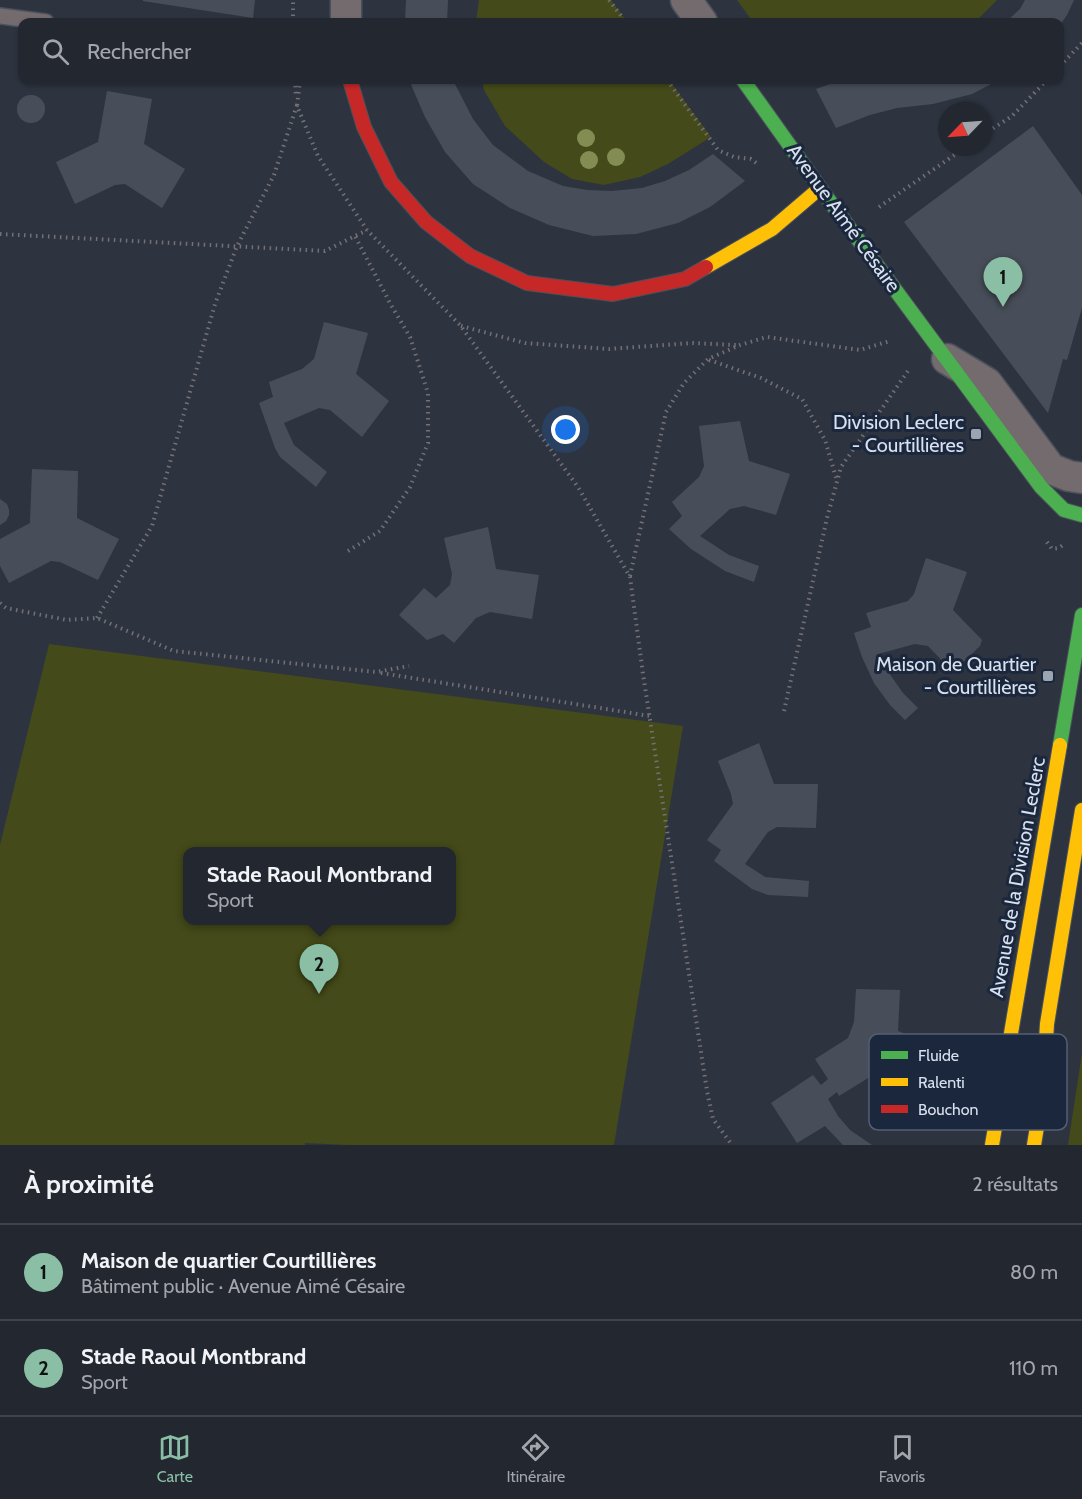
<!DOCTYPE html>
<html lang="fr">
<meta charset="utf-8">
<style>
:root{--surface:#222730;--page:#2a2f38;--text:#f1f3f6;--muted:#a2a5ab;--line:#3f444c;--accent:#8abfa5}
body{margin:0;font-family:Cabin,sans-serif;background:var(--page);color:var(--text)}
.compass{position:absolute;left:938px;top:102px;width:54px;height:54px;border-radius:50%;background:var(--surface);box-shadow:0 2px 4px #0004;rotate:245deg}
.you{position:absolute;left:566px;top:430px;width:21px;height:21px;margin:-15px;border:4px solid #fff;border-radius:50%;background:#1a73e8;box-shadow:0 0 0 9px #1a73e833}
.badge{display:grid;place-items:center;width:39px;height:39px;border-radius:50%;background:var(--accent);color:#111;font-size:20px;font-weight:700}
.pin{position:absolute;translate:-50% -50px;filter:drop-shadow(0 2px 3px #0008)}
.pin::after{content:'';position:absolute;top:32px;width:21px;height:18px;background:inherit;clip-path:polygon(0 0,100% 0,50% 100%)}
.popup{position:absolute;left:183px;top:847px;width:273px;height:78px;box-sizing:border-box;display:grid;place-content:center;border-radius:12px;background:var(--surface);filter:drop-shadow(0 2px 4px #0005);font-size:20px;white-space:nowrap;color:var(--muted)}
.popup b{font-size:22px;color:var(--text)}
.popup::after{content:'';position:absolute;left:50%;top:100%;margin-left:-12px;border:12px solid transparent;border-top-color:var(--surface)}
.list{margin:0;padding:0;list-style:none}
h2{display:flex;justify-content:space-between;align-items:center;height:78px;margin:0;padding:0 24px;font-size:26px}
h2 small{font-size:20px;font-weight:400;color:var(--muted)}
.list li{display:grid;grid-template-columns:39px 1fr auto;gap:18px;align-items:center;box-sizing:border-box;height:96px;padding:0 24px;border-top:2px solid var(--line)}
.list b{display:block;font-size:22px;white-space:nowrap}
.list p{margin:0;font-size:20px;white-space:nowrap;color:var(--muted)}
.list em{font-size:20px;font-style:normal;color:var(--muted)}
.icon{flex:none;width:33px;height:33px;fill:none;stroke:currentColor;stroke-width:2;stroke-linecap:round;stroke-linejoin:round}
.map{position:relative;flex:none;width:1082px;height:1145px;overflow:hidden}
.search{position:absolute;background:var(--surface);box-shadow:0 2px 4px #0004;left:18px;right:18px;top:18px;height:66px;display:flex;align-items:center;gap:15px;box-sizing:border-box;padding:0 21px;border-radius:12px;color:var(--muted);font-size:22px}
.sheet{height:270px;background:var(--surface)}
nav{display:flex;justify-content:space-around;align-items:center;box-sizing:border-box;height:84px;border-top:2px solid var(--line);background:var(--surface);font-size:16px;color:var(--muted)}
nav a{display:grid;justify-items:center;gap:3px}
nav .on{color:var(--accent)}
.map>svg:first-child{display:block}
.green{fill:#444a19;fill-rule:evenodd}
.building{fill:#484e59}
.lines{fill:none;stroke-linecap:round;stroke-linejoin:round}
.lane-casing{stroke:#4a515a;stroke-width:18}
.street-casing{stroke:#4a515a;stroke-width:33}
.fast-casing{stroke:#4a515a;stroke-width:16}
.slow-casing{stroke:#4a515a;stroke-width:16}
.jam-casing{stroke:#4a515a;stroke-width:16}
.path{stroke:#757075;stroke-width:4;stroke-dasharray:1.5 4.5;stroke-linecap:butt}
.lane{stroke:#746b6f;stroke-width:15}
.street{stroke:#746b6f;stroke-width:30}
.fast{stroke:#4caf50;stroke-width:14}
.slow{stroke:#ffc107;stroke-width:14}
.jam{stroke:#c62828;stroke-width:14}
.tree{fill:#838c53}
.poi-dot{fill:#9ca4b2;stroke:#1b273d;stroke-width:2}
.labels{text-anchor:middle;stroke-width:6;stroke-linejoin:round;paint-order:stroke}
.street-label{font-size:20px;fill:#d8e1f0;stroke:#1b273d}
.poi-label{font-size:20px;fill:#d8e1f0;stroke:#1b273d;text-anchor:end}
.key{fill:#1b273d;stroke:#545f73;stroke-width:1.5}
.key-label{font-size:16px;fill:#d8e1f0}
</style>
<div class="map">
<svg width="1082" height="1145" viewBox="0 0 1082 1145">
<rect width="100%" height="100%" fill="#2d3440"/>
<g class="green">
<path d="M479,0H611L627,22H476Z"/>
<path d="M737,0H997L978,19L972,22H753Z"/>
<path d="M482,80H669L711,137L668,164L640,177L604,185L572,179L544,162L505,126L484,90Z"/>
<path d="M49,644L683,726L614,1145H347L305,1143V1145H0V845ZM187,852H451V920H187Z"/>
<path d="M1082,1053V1145H1068Z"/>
</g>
<g class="building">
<path d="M143,0H255L253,18L143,1Z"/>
<path d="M406,0H448L447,22H405Z"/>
<path d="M1025,0H1074L1067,15L1060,25V22H1006L1020,9Z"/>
<path d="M409,80H454L455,84L473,119L493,145L528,171L563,186L587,190L612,191L642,188L665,181L689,170L713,154L745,181L710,207L678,223L636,234L593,236L549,225L510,208L473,184L445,152L425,117Z"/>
<path d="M842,80H999L972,94L933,104L897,108L870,115L836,128L816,89Z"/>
<path d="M107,91L152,99L144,144L185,169L162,208L125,184L115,185L75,204L56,162L98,142Z"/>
<circle cx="31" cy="109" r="14"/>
<path d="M1033,126L1082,195V308L1067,360L1063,359L1048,413L904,222Z"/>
<path d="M324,322L368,333L356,374L389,401L362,437L330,410L319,408L284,423L294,445L327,472L316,487L280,457L275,448L259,403L273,397L269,382L302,369L314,359Z"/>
<path d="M740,421L749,461L790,474L776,515L744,506L730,509L700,536L729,555L759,566L754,582L725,571L691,549L669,529L682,516L672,502L699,477L704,466L699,426Z"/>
<path d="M32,469L78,471L77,518L119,539L98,580L60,562L51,561L9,583L0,566V539L30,523Z"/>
<path d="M0,499L7,504L9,510V515L6,521L0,525Z"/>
<path d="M488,527L496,569L539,575L532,619L490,612L476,618L454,643L443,634L427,640L399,615L424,588L436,598L450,585L452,574L444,538Z"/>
<path d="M926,558L967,572L953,610L982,640L980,646L953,672L928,646L915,644L878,654L889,673L903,693L918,708L905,720L890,705L874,683L862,657L854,633L871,627L866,613L908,601L914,594Z"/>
<path d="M759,743L774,784H818L816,828L777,827L768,832L745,864L765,877L809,881L808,897L768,895L752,889L714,861L721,850L707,840L733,804L731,794L718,761Z"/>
<path d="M856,989L900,990L898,1031L936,1045L921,1089L878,1072L839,1096L837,1092L828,1099L838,1116L850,1130L872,1145H843L825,1126L797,1143L771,1103L813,1075L821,1085L828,1079L815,1059L848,1038L854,1022Z"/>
</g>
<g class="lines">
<g class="lane-casing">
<path id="lane" d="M0,16L46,22"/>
</g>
<g class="street-casing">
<g id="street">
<path d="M686,0L702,22"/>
<path d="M346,22V0"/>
<path d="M947,359L987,383L1051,469L1069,476L1082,478"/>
</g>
</g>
<g class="fast-casing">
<g id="fast">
<path d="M743,80L820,188L1041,487L1064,510L1082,515"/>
<path d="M1060,745L1082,615"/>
</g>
</g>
<g class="slow-casing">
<g id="slow">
<path d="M706,267L772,229L820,188"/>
<path d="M1043,1090L1047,1024L1082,810"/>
<path d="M992,1145L1060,745"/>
<path d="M1034,1145L1043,1090L1049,1069"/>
</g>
</g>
<g class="jam-casing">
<path id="jam" d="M350,80L364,127L391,182L426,222L470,256L527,283L613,294L685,279L706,267"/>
</g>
<g class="path">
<path d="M609,0L626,22"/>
<path d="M293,22V0"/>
<path d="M1060,66L1082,43"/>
<path d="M295,80L296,97"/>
<path d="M300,80L297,106L318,156L367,230L460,325L578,487L630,577L643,674L707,1091L713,1119L732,1145"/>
<path d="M667,80L718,150L734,157L751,159L759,165"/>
<path d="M983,135L1012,116L1047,80"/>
<path d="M879,207L966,147"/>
<path d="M0,234L325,251L367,230"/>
<path d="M461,326L525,343L609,349L692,343L736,345"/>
<path d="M709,360L761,378L802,399L825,440L837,481"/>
<path d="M1047,542L1052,549L1059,548L1063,545"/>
<path d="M348,551L380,531L410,487L428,443V393L410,337L391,305L355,236"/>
<path d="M630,576L666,412L684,383L708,359L740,345L767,337L860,350L890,341"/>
<path d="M0,603L6,608L67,620L97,618L174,651L376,672L409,666"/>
<path d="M97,618L152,526L215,304L237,246L274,175L297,105"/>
<path d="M381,673L650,716"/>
<path d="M784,711L827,518L841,467L910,368"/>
</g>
<use href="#lane" class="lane"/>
<use href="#street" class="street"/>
<use href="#fast" class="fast"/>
<use href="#slow" class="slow"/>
<use href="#jam" class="jam"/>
</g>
<g class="tree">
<circle cx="586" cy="138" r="9"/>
<circle cx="616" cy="157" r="9"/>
<circle cx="589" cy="160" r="9"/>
</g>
<g class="poi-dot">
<rect x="970" y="428" width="12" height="12" rx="3"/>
<rect x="1042" y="670" width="12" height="12" rx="3"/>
</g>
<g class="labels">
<g class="street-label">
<text transform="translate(844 218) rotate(54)" y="7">Avenue Aimé Césaire</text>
<text transform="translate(1017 877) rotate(-80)" y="7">Avenue de la Division Leclerc</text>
</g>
<g class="poi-label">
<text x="964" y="429">Division Leclerc<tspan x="964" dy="23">- Courtillières</tspan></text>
<text x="1036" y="671">Maison de Quartier<tspan x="1036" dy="23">- Courtillières</tspan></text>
</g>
</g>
<rect x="869" y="1034" width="198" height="96" rx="9" class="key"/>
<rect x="881" y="1051" width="27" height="8" fill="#4caf50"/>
<rect x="881" y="1078" width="27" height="8" fill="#ffc107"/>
<rect x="881" y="1105" width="27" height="8" fill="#c62828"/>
<g class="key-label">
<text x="918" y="1061">Fluide</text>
<text x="918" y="1088">Ralenti</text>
<text x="918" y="1115">Bouchon</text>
</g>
</svg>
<svg class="compass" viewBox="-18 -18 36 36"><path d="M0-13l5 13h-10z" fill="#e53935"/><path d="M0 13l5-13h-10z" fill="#a2a5ab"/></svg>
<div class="you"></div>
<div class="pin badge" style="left:1003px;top:307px">1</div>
<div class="pin badge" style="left:319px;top:994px">2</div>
<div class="popup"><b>Stade Raoul Montbrand</b>Sport</div>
<div class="search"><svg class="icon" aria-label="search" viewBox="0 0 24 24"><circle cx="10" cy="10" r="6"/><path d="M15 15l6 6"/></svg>Rechercher</div>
</div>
<section class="sheet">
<h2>À proximité<small>2 résultats</small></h2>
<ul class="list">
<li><span class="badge">1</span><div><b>Maison de quartier Courtillières</b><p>Bâtiment public · Avenue Aimé Césaire</p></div><em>80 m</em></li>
<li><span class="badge">2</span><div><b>Stade Raoul Montbrand</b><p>Sport</p></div><em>110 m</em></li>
</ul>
</section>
<nav>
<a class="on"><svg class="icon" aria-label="map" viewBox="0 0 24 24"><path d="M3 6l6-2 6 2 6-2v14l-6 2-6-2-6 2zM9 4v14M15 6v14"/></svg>Carte</a>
<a><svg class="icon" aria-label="directions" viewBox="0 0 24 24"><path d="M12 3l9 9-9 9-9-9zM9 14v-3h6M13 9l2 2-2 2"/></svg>Itinéraire</a>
<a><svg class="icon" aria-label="saved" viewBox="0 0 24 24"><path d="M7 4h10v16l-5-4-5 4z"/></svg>Favoris</a>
</nav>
